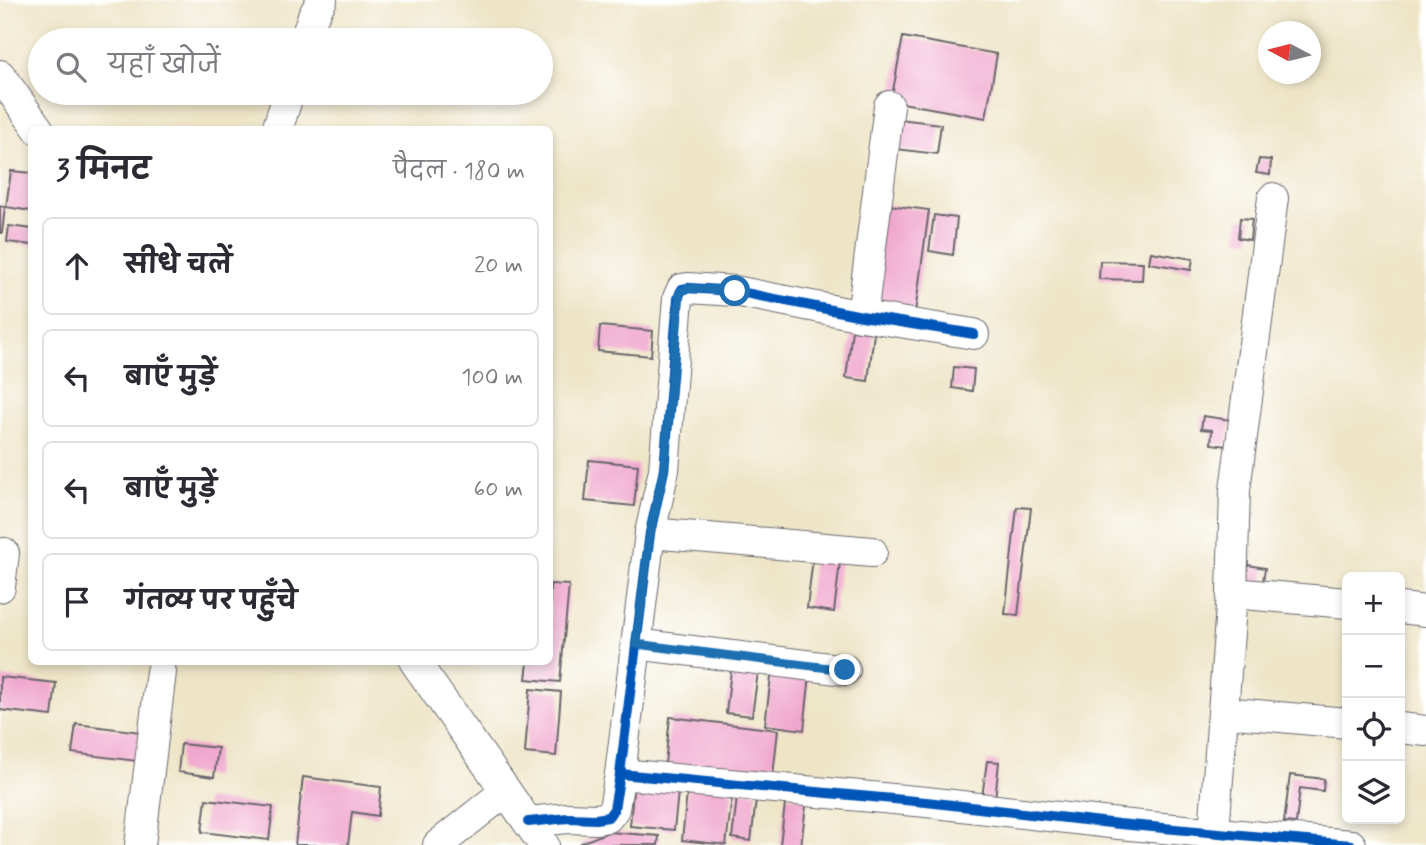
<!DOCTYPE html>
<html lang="hi">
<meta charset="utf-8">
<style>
:root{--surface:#fff;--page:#f2f2f3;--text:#2b2b33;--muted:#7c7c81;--line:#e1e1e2}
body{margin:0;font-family:Mynerve,"Playpen Sans Deva",sans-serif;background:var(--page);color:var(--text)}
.controls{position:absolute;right:21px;bottom:21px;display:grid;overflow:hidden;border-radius:10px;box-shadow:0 4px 10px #0003}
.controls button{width:63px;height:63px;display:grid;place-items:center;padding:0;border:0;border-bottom:2px solid var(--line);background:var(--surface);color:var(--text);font:35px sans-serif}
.compass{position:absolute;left:1258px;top:21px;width:63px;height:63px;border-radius:50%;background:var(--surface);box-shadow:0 4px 10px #0003;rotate:277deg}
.stop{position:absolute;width:21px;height:21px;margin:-16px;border:5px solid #1f6fb2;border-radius:50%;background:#fff}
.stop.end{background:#1f6fb2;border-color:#fff;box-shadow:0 2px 7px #0008}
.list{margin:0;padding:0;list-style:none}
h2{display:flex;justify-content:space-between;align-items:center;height:91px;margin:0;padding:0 28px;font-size:30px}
h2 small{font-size:23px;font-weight:400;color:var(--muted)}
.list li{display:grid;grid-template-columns:46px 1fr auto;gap:21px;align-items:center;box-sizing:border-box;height:98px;margin:0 14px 14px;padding:0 14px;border:2px solid var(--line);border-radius:10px}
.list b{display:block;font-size:26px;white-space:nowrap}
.list em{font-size:23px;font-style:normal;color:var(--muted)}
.icon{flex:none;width:38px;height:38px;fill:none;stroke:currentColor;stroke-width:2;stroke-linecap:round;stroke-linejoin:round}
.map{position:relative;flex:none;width:1426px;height:845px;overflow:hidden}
.search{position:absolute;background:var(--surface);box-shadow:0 4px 10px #0003;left:28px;top:28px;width:525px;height:77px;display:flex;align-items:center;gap:18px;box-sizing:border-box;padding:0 24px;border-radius:38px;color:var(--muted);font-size:26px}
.panel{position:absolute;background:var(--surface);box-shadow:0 4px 10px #0003;left:28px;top:126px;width:525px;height:539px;border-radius:10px}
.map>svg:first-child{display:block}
.building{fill:#f0a7cd}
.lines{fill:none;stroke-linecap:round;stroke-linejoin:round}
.minor-casing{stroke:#69666c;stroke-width:32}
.minor{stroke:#fff;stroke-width:30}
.cycleway-casing{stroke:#fff;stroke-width:15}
.cycleway{stroke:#0057b8;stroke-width:10}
.route{stroke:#1f6fb2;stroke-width:9}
</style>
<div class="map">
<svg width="1426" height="845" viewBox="0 0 1426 845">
<rect width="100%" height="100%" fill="#fff"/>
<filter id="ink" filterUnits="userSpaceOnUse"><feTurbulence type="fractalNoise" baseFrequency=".0143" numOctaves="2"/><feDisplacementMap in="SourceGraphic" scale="14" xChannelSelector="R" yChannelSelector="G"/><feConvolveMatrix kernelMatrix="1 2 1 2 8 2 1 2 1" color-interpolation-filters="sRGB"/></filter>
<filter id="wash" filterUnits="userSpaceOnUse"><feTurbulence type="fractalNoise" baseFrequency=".00686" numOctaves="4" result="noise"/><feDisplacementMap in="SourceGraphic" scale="28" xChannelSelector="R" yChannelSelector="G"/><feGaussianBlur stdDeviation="1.57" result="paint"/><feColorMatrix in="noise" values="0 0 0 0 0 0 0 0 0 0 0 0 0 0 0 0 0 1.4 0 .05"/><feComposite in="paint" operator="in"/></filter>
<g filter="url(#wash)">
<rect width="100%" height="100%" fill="#eee5c7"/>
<g id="blocks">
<g class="building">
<path d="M903,37L997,54L986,118L891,101Z"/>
<path d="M891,118L941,124L937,154L887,148Z"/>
<path d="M1259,159L1271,160L1270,175L1256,173Z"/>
<path d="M11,171L32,173L31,211L6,207Z"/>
<path d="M881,204L929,210L915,313L867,306Z"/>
<path d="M0,206L5,207L2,233H0Z"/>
<path d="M934,215L957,218L953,255L929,251Z"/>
<path d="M1240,218L1252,219L1250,240L1238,238Z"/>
<path d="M9,226L32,229V245L7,242Z"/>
<path d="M1151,252L1193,259L1191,270L1149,263Z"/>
<path d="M1100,261L1143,262L1142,280L1099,279Z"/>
<path d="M600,326L653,331L651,356L598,351Z"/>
<path d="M852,330L874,333L868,381L846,378Z"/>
<path d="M954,367L974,369L972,391L952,388Z"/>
<path d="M1203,416L1231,420L1227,446L1211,444L1212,430L1201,429Z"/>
<path d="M589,460L638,465L634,506L585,501Z"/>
<path d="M1017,507L1031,508L1018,615L1005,614Z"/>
<path d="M813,558L840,562L834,612L807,608Z"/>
<path d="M1248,565L1265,568L1263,582L1246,579Z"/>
<path d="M550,584L569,585L560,682L526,679L528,662H550Z"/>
<path d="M732,662L759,665L752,716L726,713Z"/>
<path d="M772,669L810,674L804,730L765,725Z"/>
<path d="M0,677L56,683L52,716L0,710Z"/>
<path d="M530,689L561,692L556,756L525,753Z"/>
<path d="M670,717L778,730L772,785L664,773Z"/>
<path d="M76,724L149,733L145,762L72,753Z"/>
<path d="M181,744L218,748L214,777L178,772Z"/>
<path d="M987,761L999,762L995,799L982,797Z"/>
<path d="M1290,775L1324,779L1323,791L1300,788L1296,823L1284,822Z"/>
<path d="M303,777L381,787L378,816L352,812L348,845H295Z"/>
<path d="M634,779L679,783L674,830L630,826Z"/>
<path d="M688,784L733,789L726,845L682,840Z"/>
<path d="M738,790L757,792L751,841L732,838Z"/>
<path d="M786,796L807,798L801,845H780Z"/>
<path d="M206,799L273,807L269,840L202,832Z"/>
<path d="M608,832L659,836L658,845H583L581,843Z"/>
</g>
</g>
</g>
<g filter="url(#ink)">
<use href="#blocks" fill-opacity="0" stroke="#69666c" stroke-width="2"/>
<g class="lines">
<g class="minor-casing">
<g id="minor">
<path d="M305,40L313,16L322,0"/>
<path d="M0,75L39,130"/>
<path d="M277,130L289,93"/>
<path d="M862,316L889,106"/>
<path d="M650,533L872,552"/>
<path d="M0,587L4,553"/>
<path d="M1232,593L1347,603"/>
<path d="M1400,608L1426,611"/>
<path d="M636,644L845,670"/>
<path d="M415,662L544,845"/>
<path d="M1223,712L1347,723"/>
<path d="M1400,728L1426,731"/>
<path d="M620,774L926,802L1119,824L1351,845"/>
<path d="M528,822L568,818L596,819L608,817L614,809L620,774L650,533L664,470L678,298L682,289L688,288L735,291L862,316L974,334"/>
<path d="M140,845L161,672"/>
<path d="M438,845L506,791"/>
<path d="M1213,845L1232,593L1235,490L1273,198"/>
</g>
</g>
<use href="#minor" class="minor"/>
<g class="cycleway-casing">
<g id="cycleway">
<path d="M620,774L926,802L1119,824L1351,845"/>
<path d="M528,822L568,818L596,819L608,817L614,809L620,774L650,533L664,470L678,298L682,289L688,288L735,291L862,316L974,334"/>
</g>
</g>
<use href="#cycleway" class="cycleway"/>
</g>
</g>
<g class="lines" filter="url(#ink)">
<path class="route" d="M735,291L688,288L680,292L664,470L650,533L636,644L845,670"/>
</g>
</svg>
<div class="controls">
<button>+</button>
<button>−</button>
<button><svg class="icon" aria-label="locate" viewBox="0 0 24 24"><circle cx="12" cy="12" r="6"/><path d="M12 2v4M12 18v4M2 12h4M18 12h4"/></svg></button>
<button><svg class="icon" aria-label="layers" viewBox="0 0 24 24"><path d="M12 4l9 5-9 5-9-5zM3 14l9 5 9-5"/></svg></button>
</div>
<svg class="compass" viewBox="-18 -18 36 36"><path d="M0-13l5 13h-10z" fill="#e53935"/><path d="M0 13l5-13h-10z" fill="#7c7c81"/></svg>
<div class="stop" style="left:735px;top:291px"></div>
<div class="stop end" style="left:845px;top:670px"></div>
<div class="search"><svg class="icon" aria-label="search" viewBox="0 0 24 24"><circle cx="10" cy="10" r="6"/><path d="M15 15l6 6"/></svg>यहाँ खोजें</div>
<section class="panel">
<h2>3 मिनट<small>पैदल · 180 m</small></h2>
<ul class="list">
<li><svg class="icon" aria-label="ahead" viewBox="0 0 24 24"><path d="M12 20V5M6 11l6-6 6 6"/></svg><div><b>सीधे चलें</b></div><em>20 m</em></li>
<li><svg class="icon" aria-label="left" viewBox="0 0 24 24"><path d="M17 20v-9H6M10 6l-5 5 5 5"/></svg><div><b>बाएँ मुड़ें</b></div><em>100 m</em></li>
<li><svg class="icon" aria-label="left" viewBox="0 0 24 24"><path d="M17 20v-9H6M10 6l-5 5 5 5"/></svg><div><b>बाएँ मुड़ें</b></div><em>60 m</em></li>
<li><svg class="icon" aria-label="arrive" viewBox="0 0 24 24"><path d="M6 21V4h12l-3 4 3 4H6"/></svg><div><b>गंतव्य पर पहुँचे</b></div></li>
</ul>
</section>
</div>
